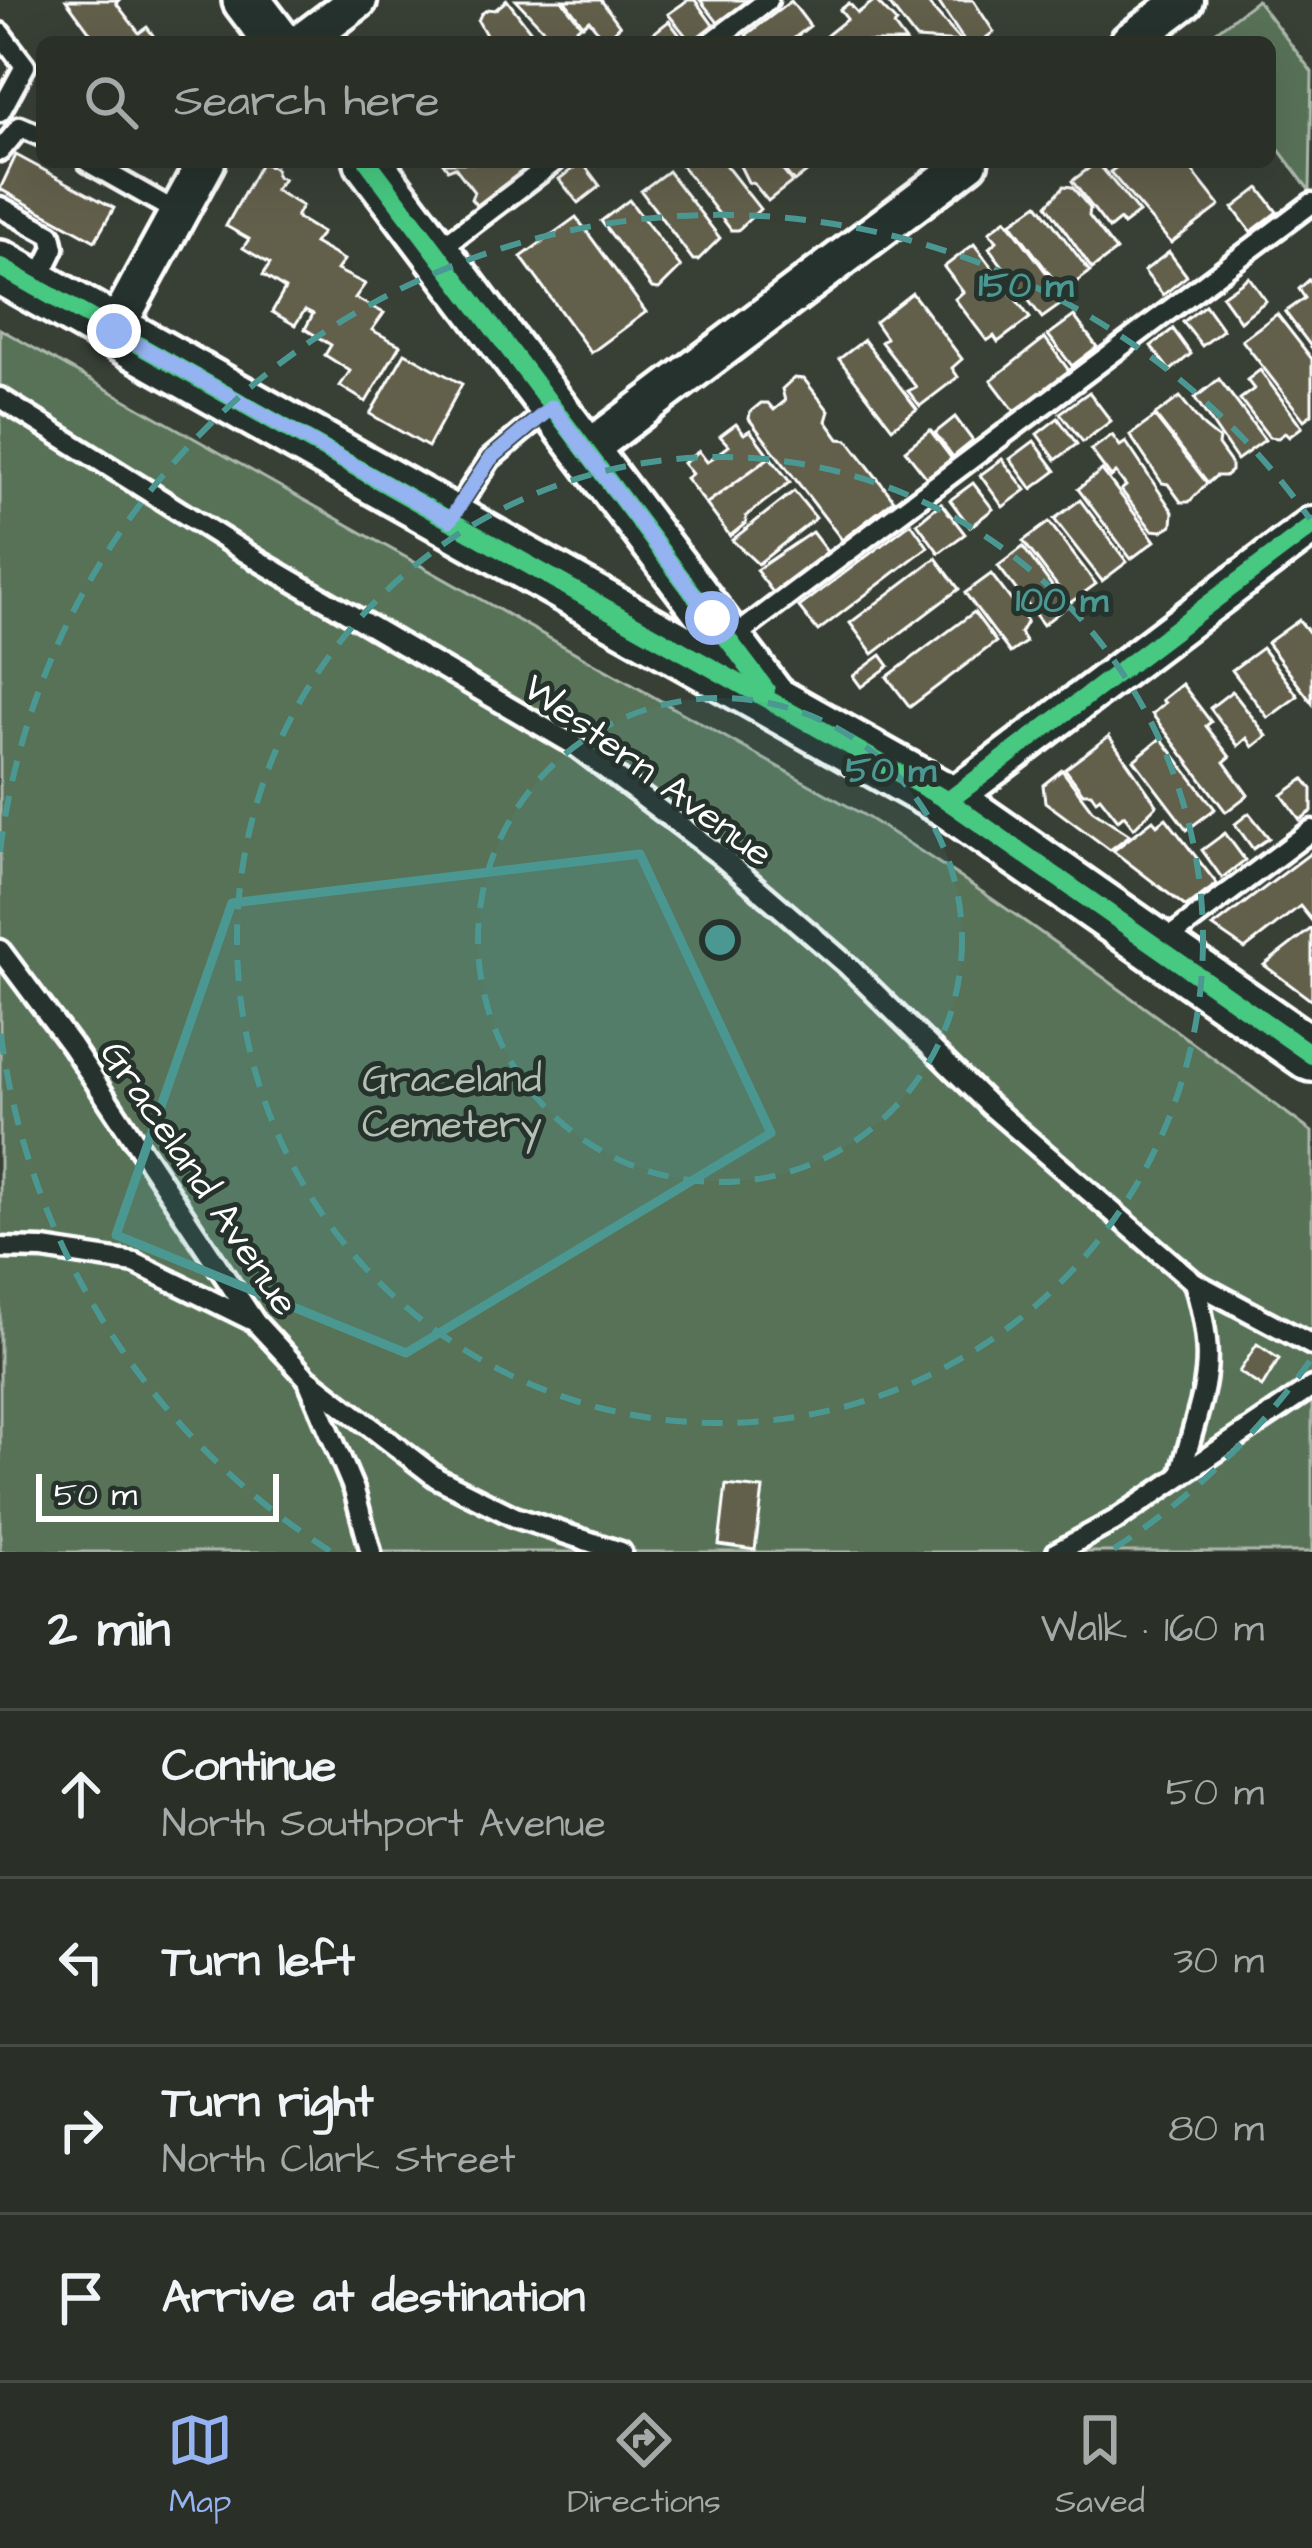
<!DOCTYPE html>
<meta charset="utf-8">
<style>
:root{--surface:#2a3028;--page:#323830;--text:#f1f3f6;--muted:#a5a9a8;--line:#464b45;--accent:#95b2f1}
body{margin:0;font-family:"Architects Daughter",sans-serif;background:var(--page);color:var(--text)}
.scale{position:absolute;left:36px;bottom:30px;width:243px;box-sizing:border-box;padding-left:12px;border:6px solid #fff;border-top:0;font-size:33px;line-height:42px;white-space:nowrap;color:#fff;-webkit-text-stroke:9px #26332d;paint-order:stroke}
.stop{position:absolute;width:36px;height:36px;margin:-27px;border:9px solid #95b2f1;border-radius:50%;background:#fff}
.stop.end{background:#95b2f1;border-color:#fff;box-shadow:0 3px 12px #0008}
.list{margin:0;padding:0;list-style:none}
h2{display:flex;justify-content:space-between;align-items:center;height:156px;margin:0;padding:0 48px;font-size:51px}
h2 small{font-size:39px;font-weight:400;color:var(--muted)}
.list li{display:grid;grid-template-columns:78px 1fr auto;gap:36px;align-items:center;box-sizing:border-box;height:168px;padding:0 48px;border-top:3px solid var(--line)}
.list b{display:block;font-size:45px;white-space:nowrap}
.list p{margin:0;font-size:39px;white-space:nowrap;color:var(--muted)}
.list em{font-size:39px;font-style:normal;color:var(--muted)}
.icon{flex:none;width:66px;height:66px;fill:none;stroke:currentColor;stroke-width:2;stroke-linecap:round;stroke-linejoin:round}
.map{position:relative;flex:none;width:1312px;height:1552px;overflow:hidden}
.search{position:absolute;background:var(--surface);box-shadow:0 12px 48px #0002;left:36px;right:36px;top:36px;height:132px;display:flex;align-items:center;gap:30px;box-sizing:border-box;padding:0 42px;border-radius:18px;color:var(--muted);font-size:45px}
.sheet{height:828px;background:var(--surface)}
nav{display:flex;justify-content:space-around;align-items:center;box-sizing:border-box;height:168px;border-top:3px solid var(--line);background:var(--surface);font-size:33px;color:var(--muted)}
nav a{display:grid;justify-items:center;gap:6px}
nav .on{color:var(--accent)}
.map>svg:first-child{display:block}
.green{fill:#587258;stroke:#acb8ac;stroke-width:3}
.building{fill:#625f4c;stroke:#fff;stroke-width:3}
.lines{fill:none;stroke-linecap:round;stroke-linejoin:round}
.service-casing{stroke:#fff;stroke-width:27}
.minor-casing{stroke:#fff;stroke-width:45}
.tertiary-casing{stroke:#fff;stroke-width:54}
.secondary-casing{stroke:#fff;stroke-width:60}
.service{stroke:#26332d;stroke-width:18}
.minor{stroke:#26332d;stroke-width:36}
.tertiary{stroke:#26332d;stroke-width:45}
.secondary{stroke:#26332d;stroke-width:51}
.cycleway-casing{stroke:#26332d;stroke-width:26}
.cycleway{stroke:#46c982;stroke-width:18}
.route{stroke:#95b2f1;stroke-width:15}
.marked{fill:#4b9892;fill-opacity:0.2;stroke:#4b9892;stroke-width:9;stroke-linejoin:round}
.ring{fill:none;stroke:#4b9892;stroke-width:6;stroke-dasharray:21 15}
.labels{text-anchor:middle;stroke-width:10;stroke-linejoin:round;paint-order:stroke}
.street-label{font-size:39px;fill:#fff;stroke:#26332d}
.park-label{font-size:39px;fill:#b4c0b4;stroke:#26332d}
.centre{fill:#4b9892;stroke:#26332d;stroke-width:6}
.ring-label{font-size:36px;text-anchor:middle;font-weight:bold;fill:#4b9892;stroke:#26332d;stroke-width:10;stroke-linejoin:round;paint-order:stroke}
</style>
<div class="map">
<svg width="1312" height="1552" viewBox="0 0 1312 1552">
<rect width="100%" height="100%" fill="#384036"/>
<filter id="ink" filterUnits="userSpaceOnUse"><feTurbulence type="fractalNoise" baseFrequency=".00833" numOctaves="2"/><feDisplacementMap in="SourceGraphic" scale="24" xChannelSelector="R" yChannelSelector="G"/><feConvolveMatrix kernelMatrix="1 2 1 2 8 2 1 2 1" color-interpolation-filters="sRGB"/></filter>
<g filter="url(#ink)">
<g class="green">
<path d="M1257,0L1312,72L1310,191L1270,138V42H1202Z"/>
<path d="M0,329L862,814C1019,911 1165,1022 1312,1132V1552H0Z"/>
</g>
<g class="building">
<path d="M66,0H119L116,3L139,33L147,27L158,42H97Z"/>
<path d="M507,0L539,42H490L478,21L481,14L488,9L495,10Z"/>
<path d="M516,0H562L581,25L574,31L582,42H555Z"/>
<path d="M564,0H601L620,26L604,39L589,20L583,25Z"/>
<path d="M688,0H695L713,25L691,42L668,14Z"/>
<path d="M700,0H751L719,24Z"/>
<path d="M875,0L897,23L894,26L906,42H831L826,36L847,19L840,10L849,3L858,13Z"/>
<path d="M886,0H925L962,42L916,39Z"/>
<path d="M937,0H973L994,32L980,42H965Z"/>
<path d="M791,1L810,26L789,42H751L746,35Z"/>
<path d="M669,21L685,42H648L646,39Z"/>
<path d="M16,155L114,208L95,241L0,189Z"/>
<path d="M538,162L503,192L477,206L471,199L474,192L455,167L448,170L443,163Z"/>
<path d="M582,162L600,186L578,203L559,179Z"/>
<path d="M679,162H723L760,209L738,230H731Z"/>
<path d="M738,162H776L792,182L768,201L754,184L748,182Z"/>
<path d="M778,162H817L818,163L794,182Z"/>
<path d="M1097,162L1139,213L1123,225L1120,220L1109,229L1072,181Z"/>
<path d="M1115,162H1192L1193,172L1220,206L1171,243L1110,172L1118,166Z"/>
<path d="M261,163L275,168L277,177L284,179L275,190L302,206L296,217L322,233L314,243L344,260L337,270L365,284L355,298L384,313L372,330L400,345L366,402L340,386L350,371L325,355L331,345L305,329L313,314L305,310L295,325L272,312L285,289L263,275L270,264L243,248L249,239L226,226Z"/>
<path d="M668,171L720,238L698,260H693L641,191Z"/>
<path d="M1064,186L1072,187L1090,208L1089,216L1116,251L1092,269L1047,205Z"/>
<path d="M1259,188L1277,212L1251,232L1233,208Z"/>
<path d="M629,200L681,267L659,289L652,288L601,221Z"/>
<path d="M1038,204L1090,272L1063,292L1011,223Z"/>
<path d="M576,217L646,312L591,353L521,257Z"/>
<path d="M1006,219L1067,300L1042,318L989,248L997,241L989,232Z"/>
<path d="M974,244L1030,318L998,342L994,336L987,341L955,299L963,292L944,267Z"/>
<path d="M1169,252L1187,276L1163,295L1144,271Z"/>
<path d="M1249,277L1266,301L1240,321L1222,296Z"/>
<path d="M1309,280L1312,284V348L1285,312L1305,298L1299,289Z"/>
<path d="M912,293L962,359L952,368L958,377L920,406L908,391L916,387L881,342L886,338L875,322Z"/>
<path d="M1205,305L1223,330L1202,346L1183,322Z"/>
<path d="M1277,314L1312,359V414L1304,420L1242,340Z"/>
<path d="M1074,316L1097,347L1072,366L1048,335Z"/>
<path d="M1173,329L1191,354L1170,371L1151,346Z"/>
<path d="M1045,338L1070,372L1016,413L991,380Z"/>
<path d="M864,340L917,409L892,428L839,359Z"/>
<path d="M405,353L462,384L428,447L370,414Z"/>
<path d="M1260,370L1302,427L1289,437L1285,433L1278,438L1269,437L1240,399L1254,389L1247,380Z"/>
<path d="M794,378L804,379L829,411L826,421L839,439L848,440L894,500L842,540L749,419L750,412L761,403H768L774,410L785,401L782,389Z"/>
<path d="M1219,379L1265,440L1237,460L1195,398Z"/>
<path d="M1089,392L1111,421L1083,442L1060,413Z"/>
<path d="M1180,397L1204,427L1219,439L1218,445L1231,463V471L1225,476H1216L1208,483L1155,415Z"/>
<path d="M955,417L973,441L953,457L935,433Z"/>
<path d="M1155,417L1207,483L1189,502H1181L1168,484L1162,483L1130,435Z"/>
<path d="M1058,418L1077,444L1056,460L1037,434Z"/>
<path d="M736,424L744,434L750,430L770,457L706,504L686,478L692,474L683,463L699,451L707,462L729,446L720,436Z"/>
<path d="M930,430L952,459L927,478L905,450Z"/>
<path d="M1112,435L1120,446L1126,442L1173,512L1172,525L1162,531L1152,530L1121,490L1126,486L1116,473L1111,477L1091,450Z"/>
<path d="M1034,441L1056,471L1032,489L1010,459Z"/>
<path d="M770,457L790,482L746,516V523L730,536L706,504Z"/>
<path d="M1002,459L1026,490L1003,507L980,475Z"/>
<path d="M1102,470L1155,541L1131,559L1078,489Z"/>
<path d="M973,483L993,509L970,527L950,500Z"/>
<path d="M794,491L816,518L758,564L732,540Z"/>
<path d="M1080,500L1127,562L1102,581L1054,519Z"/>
<path d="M941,503L965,534L939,553L917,523Z"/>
<path d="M1049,522L1096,584L1070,603L1023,541Z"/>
<path d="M911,523L928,547L818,631L799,607Z"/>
<path d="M812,532L828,553L774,594L756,570Z"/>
<path d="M1023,547L1067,606L1043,625L998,566Z"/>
<path d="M936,558L959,589L873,654L850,623Z"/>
<path d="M991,574L1027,621L1020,633L1026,642L1010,653L965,593Z"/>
<path d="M974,612L996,642L910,707L887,677Z"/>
<path d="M1299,620L1312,636V703L1267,643Z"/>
<path d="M1262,648L1298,696L1268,718L1232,670Z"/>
<path d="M881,655L889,666L861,687L853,676Z"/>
<path d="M1182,684L1211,722L1206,726L1230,757L1224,762L1248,795L1226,812L1152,714L1165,703L1162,700Z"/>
<path d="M1232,691L1267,736L1253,747L1247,738L1238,746L1210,708Z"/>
<path d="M1109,736L1157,805L1134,828L1124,815L1118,820L1100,797L1096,800L1091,793H1083L1065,769Z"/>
<path d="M1161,738L1215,809L1187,830L1134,760Z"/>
<path d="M1062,770L1092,810L1130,835L1110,850L1045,802L1043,785Z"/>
<path d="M1304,779L1312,789V811L1300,820L1282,795Z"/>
<path d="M1249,813L1269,838L1253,849L1235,824Z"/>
<path d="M1166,818L1217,884L1186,907L1113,851L1153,820L1157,825Z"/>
<path d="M1225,833L1245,860L1222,878L1202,850Z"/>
<path d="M1312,852V921L1300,906L1245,949L1213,927Z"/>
<path d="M1312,928V1001L1264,965Z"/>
<path d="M1257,1344L1279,1359L1262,1387L1239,1372Z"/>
<path d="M726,1485L763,1489L755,1550L719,1545Z"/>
</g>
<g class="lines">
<g class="service-casing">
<g id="service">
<path d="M0,33L25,66L0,112"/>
<path d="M712,42L768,0"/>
<path d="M0,151L20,127L42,136"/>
<path d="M88,162L178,213"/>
<path d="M0,207L51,235L54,248L38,281"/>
<path d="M438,250L554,162"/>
<path d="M0,398L259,561L574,745L718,854L848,966L990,1106L1194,1282L1312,1345"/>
<path d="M452,517L490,459L552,407"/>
<path d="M730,640L1312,203"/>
<path d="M1162,943L1312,830"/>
<path d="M0,950L71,1045L255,1322L307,1378L437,1478L515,1517L621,1552"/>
<path d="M0,1248L43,1249L135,1263L251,1320"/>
<path d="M309,1383L354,1490L371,1552"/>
<path d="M1181,1474C1202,1390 1220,1371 1194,1282"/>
<path d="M1057,1552L1114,1521L1312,1387"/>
</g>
</g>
<g class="minor-casing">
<g id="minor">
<path d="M302,42L358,0"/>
<path d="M1129,42L1185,0"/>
<path d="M114,331L206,162"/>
<path d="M586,451L969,162"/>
<path d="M948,801L1312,526"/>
</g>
</g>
<g class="tertiary-casing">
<g id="tertiary">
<path d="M246,0L278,42"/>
<path d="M368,162L773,699"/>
</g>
</g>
<g class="secondary-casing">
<path id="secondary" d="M0,267L948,801L1312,1055"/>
</g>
<use href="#service" class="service"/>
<use href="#minor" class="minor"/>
<use href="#tertiary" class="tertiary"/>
<use href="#secondary" class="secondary"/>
<g class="cycleway-casing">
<g id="cycleway">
<path d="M368,162L766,690"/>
<path d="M0,267L948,801L1312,1055"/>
<path d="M948,801L1312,526"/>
</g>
</g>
<use href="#cycleway" class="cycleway"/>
</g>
</g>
<g class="lines" filter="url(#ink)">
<path class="route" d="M114,331L450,520L490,459L552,407L712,618"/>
</g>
<path class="marked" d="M640,854L771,1133L406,1353L116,1235L232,903Z"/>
<circle cx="720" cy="940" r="242" fill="#4b9892" fill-opacity=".12"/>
<g class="ring">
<circle cx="720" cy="940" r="242"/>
<circle cx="720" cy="940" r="483"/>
<path d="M1310 1361A725 725 0 0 1 1110 1551M330 1551A725 725 0 0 1 0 1028M0 852A725 725 0 0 1 1310 519"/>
</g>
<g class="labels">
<g class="street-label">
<text transform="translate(649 769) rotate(36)" y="14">Western Avenue</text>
<text transform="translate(201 1177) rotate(56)" y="14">Graceland Avenue</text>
</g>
<g class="park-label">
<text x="452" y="1092">Graceland<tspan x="452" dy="45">Cemetery</tspan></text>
</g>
</g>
<circle cx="720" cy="940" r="18" class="centre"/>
<g class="ring-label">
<text x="1026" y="296">150 m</text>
<text x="1062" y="611">100 m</text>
<text x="891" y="781">50 m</text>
</g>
</svg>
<div class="scale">50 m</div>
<div class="stop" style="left:712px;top:618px"></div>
<div class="stop end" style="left:114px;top:331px"></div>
<div class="search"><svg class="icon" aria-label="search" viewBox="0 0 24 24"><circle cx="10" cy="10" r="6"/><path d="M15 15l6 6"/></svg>Search here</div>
</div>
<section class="sheet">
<h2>2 min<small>Walk · 160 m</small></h2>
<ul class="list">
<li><svg class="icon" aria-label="ahead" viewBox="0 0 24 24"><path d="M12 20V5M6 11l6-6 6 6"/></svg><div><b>Continue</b><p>North Southport Avenue</p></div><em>50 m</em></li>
<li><svg class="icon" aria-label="left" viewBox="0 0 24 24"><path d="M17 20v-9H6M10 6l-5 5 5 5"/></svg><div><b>Turn left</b></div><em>30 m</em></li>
<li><svg class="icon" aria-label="right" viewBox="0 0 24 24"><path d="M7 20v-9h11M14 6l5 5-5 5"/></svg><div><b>Turn right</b><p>North Clark Street</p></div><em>80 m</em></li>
<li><svg class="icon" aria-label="arrive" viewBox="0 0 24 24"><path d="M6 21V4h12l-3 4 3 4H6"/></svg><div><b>Arrive at destination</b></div></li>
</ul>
</section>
<nav>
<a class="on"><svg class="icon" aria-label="map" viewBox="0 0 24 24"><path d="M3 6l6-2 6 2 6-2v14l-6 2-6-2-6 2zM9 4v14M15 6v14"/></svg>Map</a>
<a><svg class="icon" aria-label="directions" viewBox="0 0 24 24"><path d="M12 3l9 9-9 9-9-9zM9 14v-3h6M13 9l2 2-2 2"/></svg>Directions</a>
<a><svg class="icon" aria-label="saved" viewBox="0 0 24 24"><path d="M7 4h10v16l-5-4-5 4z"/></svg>Saved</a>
</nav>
